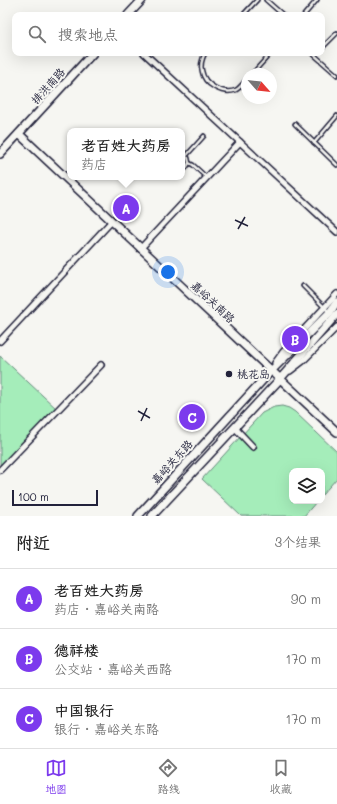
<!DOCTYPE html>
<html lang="zh">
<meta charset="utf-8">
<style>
:root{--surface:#fff;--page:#f6f6f6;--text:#222;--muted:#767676;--line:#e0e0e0;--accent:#7c3aed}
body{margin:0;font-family:Mali,"LXGW WenKai TC",sans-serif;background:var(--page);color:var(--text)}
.controls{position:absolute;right:12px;bottom:12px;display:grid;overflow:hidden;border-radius:8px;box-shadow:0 4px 16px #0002}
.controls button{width:36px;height:36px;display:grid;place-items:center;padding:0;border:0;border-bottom:1px solid var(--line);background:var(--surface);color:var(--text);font:20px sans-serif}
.compass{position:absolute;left:241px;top:68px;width:36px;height:36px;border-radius:50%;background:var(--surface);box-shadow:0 4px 16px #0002;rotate:117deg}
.scale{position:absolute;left:12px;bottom:10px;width:86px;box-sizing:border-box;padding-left:4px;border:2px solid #22223b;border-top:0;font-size:11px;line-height:14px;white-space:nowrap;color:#22223b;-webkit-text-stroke:3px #f6f6f2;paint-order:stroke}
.you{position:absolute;left:168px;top:272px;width:14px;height:14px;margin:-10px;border:3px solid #fff;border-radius:50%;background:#1a73e8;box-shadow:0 0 0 6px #1a73e833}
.badge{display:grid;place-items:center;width:26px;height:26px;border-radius:50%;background:var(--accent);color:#fff;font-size:13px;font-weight:700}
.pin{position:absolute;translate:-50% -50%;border:2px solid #fff;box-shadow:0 1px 4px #0006}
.popup{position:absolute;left:67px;top:128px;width:118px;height:52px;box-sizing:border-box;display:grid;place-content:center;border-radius:8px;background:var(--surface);filter:drop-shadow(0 1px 3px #0005);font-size:13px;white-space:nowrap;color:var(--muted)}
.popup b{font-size:15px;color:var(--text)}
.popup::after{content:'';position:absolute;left:50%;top:100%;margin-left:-8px;border:8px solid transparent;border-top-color:var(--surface)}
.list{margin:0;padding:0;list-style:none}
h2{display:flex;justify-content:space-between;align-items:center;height:52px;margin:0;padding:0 16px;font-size:17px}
h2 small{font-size:13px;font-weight:400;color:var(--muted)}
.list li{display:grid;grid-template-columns:26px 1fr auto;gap:12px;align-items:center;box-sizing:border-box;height:60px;padding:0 16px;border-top:1px solid var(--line)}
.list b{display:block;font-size:15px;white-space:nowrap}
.list p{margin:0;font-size:13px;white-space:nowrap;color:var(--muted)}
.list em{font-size:13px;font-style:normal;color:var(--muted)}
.icon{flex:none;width:22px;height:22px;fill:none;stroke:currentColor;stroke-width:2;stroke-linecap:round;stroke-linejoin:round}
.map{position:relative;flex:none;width:337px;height:516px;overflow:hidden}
.search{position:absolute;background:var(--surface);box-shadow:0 4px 16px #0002;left:12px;right:12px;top:12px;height:44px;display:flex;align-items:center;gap:10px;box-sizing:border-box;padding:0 14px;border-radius:8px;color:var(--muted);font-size:15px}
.sheet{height:232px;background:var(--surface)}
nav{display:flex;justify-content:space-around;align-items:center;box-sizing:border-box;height:56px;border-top:1px solid var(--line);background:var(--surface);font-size:11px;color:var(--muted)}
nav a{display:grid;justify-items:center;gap:2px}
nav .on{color:var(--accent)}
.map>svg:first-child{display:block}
.green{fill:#a5edba;stroke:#64887a}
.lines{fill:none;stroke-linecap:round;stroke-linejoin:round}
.lane-casing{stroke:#22223b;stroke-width:5.5}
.street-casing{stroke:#22223b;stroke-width:8}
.secondary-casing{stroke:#22223b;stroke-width:10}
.lane{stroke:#f6f6f2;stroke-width:2.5}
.street{stroke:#f6f6f2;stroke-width:5}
.secondary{stroke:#f6f6f2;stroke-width:7}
.ticks{fill:none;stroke:#22223b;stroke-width:1.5}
.poi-dot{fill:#22223b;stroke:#f6f6f2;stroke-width:1.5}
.labels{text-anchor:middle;stroke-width:4;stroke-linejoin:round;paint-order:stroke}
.street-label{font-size:11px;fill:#22223b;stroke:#f6f6f2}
.poi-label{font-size:11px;fill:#22223b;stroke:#f6f6f2;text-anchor:start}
</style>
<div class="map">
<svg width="337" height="516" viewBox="0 0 337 516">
<rect width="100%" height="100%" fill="#f6f6f2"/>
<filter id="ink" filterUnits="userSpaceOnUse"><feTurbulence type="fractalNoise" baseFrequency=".025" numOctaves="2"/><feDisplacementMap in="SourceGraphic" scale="8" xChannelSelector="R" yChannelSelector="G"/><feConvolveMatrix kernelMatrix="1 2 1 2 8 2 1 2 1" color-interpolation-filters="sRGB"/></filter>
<g filter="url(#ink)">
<g class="green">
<path d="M0,356L57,409L0,470Z"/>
<path d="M282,406L289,408L295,412L337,452V478L322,495V471H292V501H317L304,516H241L202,479L262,413L274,407Z"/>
</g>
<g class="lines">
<g class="lane-casing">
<g id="lane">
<path d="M266,0L283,15"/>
<path d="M243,15L257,0"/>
<path d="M304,15L317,0"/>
<path d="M322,48L337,33"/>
<path d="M205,53C202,59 200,65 202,71C204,85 223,95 236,90C240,88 244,82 247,79"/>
<path d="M312,53L337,75"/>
<path d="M252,74L271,53"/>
<path d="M295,124L337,165"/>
<path d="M314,143L337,116"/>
<path d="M182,155L188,158L189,163L186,168L182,170"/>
<path d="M186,156L204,136"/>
<path d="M189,163L193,165L206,177"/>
<path d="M303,286L329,312"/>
</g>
</g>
<g class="street-casing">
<g id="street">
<path d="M144,53L337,232"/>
<path d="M140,249L240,142"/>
<path d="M0,341L111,222"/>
<path d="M275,363L283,352L337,294"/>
<path d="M290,371L303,361L337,327"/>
<path d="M235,428L253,447"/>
<path d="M0,470L101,365"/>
</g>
</g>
<g class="secondary-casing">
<g id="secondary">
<path d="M128,15L142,0"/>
<path d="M19,134L337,432"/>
<path d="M0,154L93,53"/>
<path d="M138,516L271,371L330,312L337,302"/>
<path d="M152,516L280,379L337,314"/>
</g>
</g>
<use href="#lane" class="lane"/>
<use href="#street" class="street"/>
<use href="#secondary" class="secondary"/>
</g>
</g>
<path class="ticks" d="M235,220L248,226M238,229L245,217M138,411L150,418M141,421L147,408"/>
<circle class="poi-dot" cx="229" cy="374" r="4"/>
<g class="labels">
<g class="street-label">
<text transform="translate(48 86) rotate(-48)" y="4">排洪南路</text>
<text transform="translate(213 302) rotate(43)" y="4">嘉峪关南路</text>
<text transform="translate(172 462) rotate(-48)" y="4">嘉峪关东路</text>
</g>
<g class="poi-label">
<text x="237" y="378">桃花岛</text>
</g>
</g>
</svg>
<div class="controls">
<button><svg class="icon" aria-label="layers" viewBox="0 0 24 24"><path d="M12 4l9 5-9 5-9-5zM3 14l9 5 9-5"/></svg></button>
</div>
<svg class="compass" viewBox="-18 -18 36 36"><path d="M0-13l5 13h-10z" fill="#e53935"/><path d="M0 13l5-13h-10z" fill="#767676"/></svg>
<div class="scale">100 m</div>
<div class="you"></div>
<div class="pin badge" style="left:126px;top:208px">A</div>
<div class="popup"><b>老百姓大药房</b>药店</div>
<div class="pin badge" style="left:295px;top:339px">B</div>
<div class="pin badge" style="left:192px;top:417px">C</div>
<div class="search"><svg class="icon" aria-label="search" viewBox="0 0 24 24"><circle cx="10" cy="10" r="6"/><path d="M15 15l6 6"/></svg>搜索地点</div>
</div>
<section class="sheet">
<h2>附近<small>3个结果</small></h2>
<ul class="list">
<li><span class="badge">A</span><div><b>老百姓大药房</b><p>药店 · 嘉峪关南路</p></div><em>90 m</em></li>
<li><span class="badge">B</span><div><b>德祥楼</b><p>公交站 · 嘉峪关西路</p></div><em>170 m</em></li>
<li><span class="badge">C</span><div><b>中国银行</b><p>银行 · 嘉峪关东路</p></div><em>170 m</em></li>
</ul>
</section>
<nav>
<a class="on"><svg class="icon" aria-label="map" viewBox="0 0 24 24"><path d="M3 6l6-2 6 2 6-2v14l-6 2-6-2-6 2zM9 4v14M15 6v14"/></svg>地图</a>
<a><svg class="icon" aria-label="directions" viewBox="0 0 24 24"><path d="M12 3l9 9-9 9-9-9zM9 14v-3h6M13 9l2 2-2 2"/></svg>路线</a>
<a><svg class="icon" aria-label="saved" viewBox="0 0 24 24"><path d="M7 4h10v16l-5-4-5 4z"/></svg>收藏</a>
</nav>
